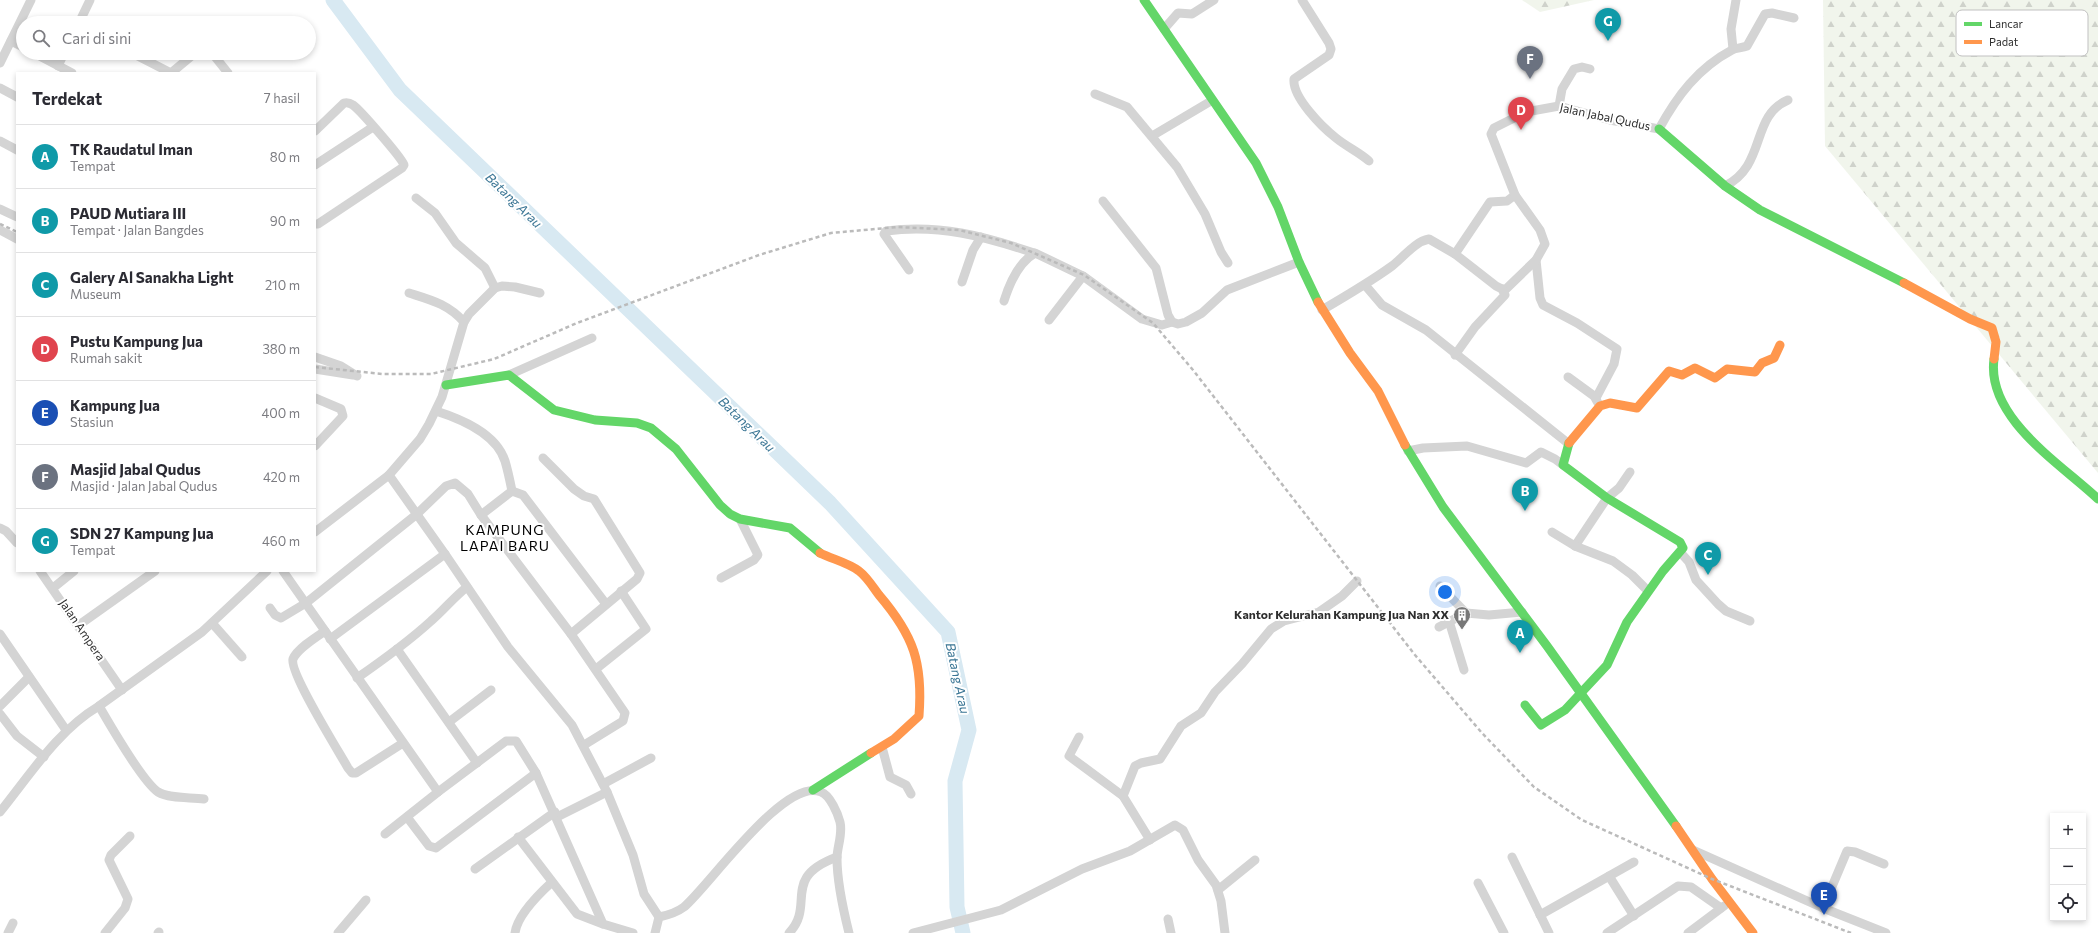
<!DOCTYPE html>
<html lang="id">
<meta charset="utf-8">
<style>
:root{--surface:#fff;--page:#f7f7f7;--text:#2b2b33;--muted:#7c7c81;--line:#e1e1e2;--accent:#0f766e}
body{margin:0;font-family:Commissioner,sans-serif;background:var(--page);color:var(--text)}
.controls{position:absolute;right:12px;bottom:12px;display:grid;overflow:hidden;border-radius:0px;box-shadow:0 2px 6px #0003}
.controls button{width:36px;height:36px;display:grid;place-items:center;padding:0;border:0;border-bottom:1px solid var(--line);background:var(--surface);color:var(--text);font:20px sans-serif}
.you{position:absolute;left:1445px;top:592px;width:14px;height:14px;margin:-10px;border:3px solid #fff;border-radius:50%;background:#1a73e8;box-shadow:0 0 0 6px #1a73e833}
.badge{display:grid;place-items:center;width:26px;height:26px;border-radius:50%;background:var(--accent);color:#fff;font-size:13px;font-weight:700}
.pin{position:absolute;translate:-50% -33px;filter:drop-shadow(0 1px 2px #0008)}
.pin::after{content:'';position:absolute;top:21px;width:14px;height:12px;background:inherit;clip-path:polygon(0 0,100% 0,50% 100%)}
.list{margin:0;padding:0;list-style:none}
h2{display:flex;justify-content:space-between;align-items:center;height:52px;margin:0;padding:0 16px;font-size:17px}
h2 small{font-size:13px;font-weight:400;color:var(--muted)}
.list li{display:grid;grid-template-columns:26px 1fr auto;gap:12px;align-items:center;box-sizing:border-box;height:64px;padding:0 16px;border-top:1px solid var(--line)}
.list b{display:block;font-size:15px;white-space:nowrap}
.list p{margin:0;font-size:13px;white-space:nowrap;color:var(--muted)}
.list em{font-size:13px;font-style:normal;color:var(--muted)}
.icon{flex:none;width:22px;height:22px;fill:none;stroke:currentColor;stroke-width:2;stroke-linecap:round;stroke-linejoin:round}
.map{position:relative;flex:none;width:2098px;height:933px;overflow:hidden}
.search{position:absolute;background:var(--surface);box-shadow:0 2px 6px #0003;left:16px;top:16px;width:300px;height:44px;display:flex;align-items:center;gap:10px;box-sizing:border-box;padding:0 14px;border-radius:22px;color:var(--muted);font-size:15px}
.panel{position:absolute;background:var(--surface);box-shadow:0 2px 6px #0003;left:16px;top:72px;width:300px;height:500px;border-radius:0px}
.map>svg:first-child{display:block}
.forest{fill:url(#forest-firs)}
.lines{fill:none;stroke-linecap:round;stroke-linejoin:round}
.river{stroke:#d8e9f2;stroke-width:15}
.street{stroke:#d4d4d4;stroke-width:9}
.fast{stroke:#63d668;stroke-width:9}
.slow{stroke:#ff974d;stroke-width:9}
.rail{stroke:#bbb;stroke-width:2.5;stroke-dasharray:4 3;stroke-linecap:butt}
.labels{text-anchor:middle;stroke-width:4;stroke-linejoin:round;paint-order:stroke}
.street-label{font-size:12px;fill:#2f2f2f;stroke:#fff}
.poi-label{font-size:12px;font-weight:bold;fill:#2f2f2f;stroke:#fff;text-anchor:end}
.water-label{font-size:13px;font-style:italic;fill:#3a7594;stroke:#fff}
.quarter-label{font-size:14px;letter-spacing:1px;fill:#000;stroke:#fff}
.key{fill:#fff;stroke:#c1c1c1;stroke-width:1}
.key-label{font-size:11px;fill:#2f2f2f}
</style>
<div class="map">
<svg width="2098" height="933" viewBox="0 0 2098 933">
<defs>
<pattern id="forest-firs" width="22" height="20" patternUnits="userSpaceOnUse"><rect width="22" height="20" fill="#f1f5ec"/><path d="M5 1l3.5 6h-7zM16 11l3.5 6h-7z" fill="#cfd2cb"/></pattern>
</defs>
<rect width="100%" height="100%" fill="#fff"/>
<g class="forest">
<path d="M1522,0H1594L1540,12Z"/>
<path d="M1823,0H2098V473L1825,146Z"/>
</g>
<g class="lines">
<path class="river" d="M333,0L400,90L830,503L948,632L969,730L955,781L957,907L963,933"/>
<g class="street">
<path d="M1302,0L1329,43L1331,49L1329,55L1294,79C1292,97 1322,127 1336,138C1347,147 1359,152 1369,161"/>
<path d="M79,23L90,0"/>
<path d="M1164,29L1178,13L1192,14L1214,0"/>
<path d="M11,41L23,47"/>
<path d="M1733,49L1731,29L1736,0"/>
<path d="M34,53L72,73"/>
<path d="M132,53L171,73"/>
<path d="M212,53L228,73"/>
<path d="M0,63L31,0"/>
<path d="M58,66L64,53"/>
<path d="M171,73L195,53"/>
<path d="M0,88L17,97"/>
<path d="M1095,94L1127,107L1177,167L1205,214L1221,252L1228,263"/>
<path d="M1559,106L1562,89L1574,69L1582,67L1590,69"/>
<path d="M315,131L344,103C348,102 350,103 353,105C360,110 402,158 404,165L402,168L318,224H315"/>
<path d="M1152,136L1211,101"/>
<path d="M0,141L17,150"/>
<path d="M315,165L373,127"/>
<path d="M1725,186C1767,165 1750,116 1788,100"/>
<path d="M416,198L435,213L456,243L485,268L495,288"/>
<path d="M1103,201L1156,268L1168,315L1172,322"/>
<path d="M0,209L17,217"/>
<path d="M0,230L17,239"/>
<path d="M1455,254L1490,202L1507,201L1515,195"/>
<path d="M1536,260L1540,298L1543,305L1577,323L1617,349L1614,364L1596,398"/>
<path d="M909,270L884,234L886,231C939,224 984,236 1034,253"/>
<path d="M962,282L973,250L981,237"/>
<path d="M1365,285L1382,305L1426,330L1569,444"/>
<path d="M1502,289H1506L1536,260L1545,244L1540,230L1515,195L1491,134L1494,128L1526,112L1559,106L1610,120L1659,129C1677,96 1698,68 1732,50C1736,48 1742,48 1747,46L1765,14L1772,13L1794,18"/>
<path d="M409,293C431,300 448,304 464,322"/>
<path d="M1004,301C1009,285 1019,262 1035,253L1083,276L1142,319L1162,325L1172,322L1178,324L1186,322L1202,313L1227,290L1299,262"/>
<path d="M1322,310C1346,296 1370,282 1392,266C1404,257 1414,242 1429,239L1455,254L1496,286L1502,289L1505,295L1475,327L1455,355"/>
<path d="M1049,320L1083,276"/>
<path d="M315,357L341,366L357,376"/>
<path d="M315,369L353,375"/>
<path d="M509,375L592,338"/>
<path d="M1568,377L1594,396L1598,403"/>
<path d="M315,398L341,409L343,416L315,446"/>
<path d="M436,411C461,419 496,433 505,461C508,471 510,481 512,491"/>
<path d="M1408,451L1423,448L1467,446L1526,463L1541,452L1555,459L1563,465"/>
<path d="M543,458L574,489L584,496L594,499L640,573L637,579L571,634"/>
<path d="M389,475L445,554L508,647L572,725L607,792L633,855L644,894L659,917"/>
<path d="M481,515L512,491L523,495L606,604"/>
<path d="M0,528L6,531L17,543"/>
<path d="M315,532L389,475L420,439L429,424L442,397L464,322L469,314L495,288L502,286L515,287L540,293"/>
<path d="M1552,532L1575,546L1607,498L1619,488L1630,472"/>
<path d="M1575,546L1613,561L1632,575L1648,591"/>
<path d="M1680,552L1689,562L1696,580L1718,604L1726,611L1750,621"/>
<path d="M40,571L122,690"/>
<path d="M283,571L438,792L506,741H516L536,773L603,924L633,933"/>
<path d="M721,578L754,560L758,555L740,519"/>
<path d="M1440,586L1466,613"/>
<path d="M53,588L74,571"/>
<path d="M270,608L275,615L281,618L306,603L417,514L446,486L455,483L468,494L481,515L571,634L625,713L623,721L584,745"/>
<path d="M1449,621L1464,670"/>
<path d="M212,623L242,657"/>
<path d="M79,625L155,571"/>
<path d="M1439,627L1466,613L1489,615L1522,612"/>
<path d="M325,631C316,637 297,649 293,659C289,672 339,752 348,768L352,773H356L403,743"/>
<path d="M0,634L66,730"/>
<path d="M330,639L445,554"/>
<path d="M397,649L477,763"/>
<path d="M596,669L646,629L621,591"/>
<path d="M357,678C383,660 408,642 431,621C444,610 454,597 467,587"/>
<path d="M0,706L29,677"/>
<path d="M99,706C110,725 142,781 158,792C170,799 190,797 204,799"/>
<path d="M0,714L17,736L44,757"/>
<path d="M449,722L491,690"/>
<path d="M1079,737L1069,756L1123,796"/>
<path d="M882,747L890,777L906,785L911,794"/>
<path d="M603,784L651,758"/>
<path d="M0,812C30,775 57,731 99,706L202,632L267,571"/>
<path d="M407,817L429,846L436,848L536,773"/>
<path d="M557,817L607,792"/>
<path d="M385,834L438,792"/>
<path d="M518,837L577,914L603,924"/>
<path d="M1150,840L1123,796L1135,766L1141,763L1160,759L1181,726L1201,713L1215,692L1242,664L1271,629L1284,621L1319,612L1342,596L1357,581"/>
<path d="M1693,850L1823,908L1847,851L1855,852L1884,864"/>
<path d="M1512,857L1549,933"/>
<path d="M475,869L555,812"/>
<path d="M1609,876L1634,916"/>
<path d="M1478,883L1504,933"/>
<path d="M1218,890L1255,860"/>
<path d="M1823,908L1886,933"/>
<path d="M1540,915L1634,862"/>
<path d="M1168,919L1171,933"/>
<path d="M8,933L13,923"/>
<path d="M105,933L125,908L128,899L109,860L111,855L130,836"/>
<path d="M158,933L159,932"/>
<path d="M338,933L366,900"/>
<path d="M515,933C517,916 540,893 552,882"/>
<path d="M655,933L659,917C669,915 676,913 684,907C709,886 785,776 821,792C830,795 838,814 840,822C843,834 837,847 837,858C837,883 843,909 849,933"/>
<path d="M789,933C816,905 780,878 837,857"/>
<path d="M913,933L1001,910L1082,869L1130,851L1175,825L1183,830L1198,860L1216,885L1221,901L1225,933"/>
<path d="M1607,933L1678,886L1691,887L1721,908"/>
<path d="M1688,933L1724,906"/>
</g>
<g class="fast">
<path d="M1144,0L1256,163L1278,207L1299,262L1318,302"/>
<path d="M1659,129L1725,186L1760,210L1904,283"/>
<path d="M1994,359C1986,418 2061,464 2098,499"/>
<path d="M446,385L509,375L554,410L595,420L637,423L651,428L676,449L720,505L730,514L740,519L790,528L820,553"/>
<path d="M1405,445L1443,507L1547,646L1676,826"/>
<path d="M1525,705L1541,725L1565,710L1607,665L1627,622L1663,571L1683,548L1680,542L1607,498L1563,465L1569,443"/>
<path d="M813,790L871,753"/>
</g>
<g class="slow">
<path d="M1904,283L1970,319L1992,328L1996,342L1994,359"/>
<path d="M1318,302L1350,353L1378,391L1405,445"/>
<path d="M1569,443L1600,406L1610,403L1637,408L1669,371L1682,375L1695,368L1715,378L1727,369L1755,372L1762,363L1774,358L1780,345"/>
<path d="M820,553C832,559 849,563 859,571C867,577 873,587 879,595C914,636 923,663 919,716L894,739L871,753"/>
<path d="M1676,826L1712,879L1753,933"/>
</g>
<g class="rail">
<path d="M0,224L17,232"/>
<path d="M315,367L382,374H431L494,359L577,323L759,255L831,233L897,227L959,230L1011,243L1084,275L1153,323L1193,370L1415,655L1482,733L1534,787L1582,820L1712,879L1851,933"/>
</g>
</g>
<defs>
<g id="building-pin" transform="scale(0.9)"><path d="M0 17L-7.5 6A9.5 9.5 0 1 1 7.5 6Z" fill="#787878" stroke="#fff"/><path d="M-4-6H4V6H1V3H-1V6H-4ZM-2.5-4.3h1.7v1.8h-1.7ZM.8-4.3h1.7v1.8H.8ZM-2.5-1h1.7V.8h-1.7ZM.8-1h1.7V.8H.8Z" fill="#fff"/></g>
</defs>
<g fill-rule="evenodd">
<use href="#building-pin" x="1462" y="615"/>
</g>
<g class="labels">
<g class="street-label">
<text transform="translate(1605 117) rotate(12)" y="4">Jalan Jabal Qudus</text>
<text transform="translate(82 630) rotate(56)" y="4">Jalan Ampera</text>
</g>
<g class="poi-label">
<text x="1449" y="619">Kantor Kelurahan Kampung Jua Nan XX</text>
</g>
<g class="water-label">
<text transform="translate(514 200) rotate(44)" y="5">Batang Arau</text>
<text transform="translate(747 424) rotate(44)" y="5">Batang Arau</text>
<text transform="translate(958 678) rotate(78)" y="5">Batang Arau</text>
</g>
<g class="quarter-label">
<text x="505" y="535">KAMPUNG<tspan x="505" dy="16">LAPAI BARU</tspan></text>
</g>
</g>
<rect x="1956" y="10" width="132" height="46" rx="6" class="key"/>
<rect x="1964" y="22" width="18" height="4" fill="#63d668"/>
<rect x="1964" y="40" width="18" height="4" fill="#ff974d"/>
<g class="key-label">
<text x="1989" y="28">Lancar</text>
<text x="1989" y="46">Padat</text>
</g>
</svg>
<div class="controls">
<button>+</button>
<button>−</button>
<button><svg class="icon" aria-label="locate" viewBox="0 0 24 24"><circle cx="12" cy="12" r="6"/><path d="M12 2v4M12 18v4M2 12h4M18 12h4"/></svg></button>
</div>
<div class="you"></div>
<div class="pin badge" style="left:1520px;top:653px;background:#0f9aa8">A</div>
<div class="pin badge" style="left:1525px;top:511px;background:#0f9aa8">B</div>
<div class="pin badge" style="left:1708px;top:575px;background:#0f9aa8">C</div>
<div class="pin badge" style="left:1521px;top:130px;background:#e0444e">D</div>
<div class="pin badge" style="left:1824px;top:915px;background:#1a4fb4">E</div>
<div class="pin badge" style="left:1530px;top:79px;background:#6b7280">F</div>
<div class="pin badge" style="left:1608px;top:41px;background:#0f9aa8">G</div>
<div class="search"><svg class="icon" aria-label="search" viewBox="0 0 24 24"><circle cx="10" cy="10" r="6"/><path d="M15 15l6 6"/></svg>Cari di sini</div>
<section class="panel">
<h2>Terdekat<small>7 hasil</small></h2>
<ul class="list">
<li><span class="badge" style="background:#0f9aa8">A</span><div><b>TK Raudatul Iman</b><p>Tempat</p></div><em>80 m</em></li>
<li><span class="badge" style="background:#0f9aa8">B</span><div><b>PAUD Mutiara III</b><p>Tempat · Jalan Bangdes</p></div><em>90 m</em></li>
<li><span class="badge" style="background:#0f9aa8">C</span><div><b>Galery Al Sanakha Light</b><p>Museum</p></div><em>210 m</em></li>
<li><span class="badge" style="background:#e0444e">D</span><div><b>Pustu Kampung Jua</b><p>Rumah sakit</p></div><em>380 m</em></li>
<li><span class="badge" style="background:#1a4fb4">E</span><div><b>Kampung Jua</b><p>Stasiun</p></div><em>400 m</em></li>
<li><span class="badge" style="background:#6b7280">F</span><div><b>Masjid Jabal Qudus</b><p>Masjid · Jalan Jabal Qudus</p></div><em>420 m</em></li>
<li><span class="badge" style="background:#0f9aa8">G</span><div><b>SDN 27 Kampung Jua</b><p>Tempat</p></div><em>460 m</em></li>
</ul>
</section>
</div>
